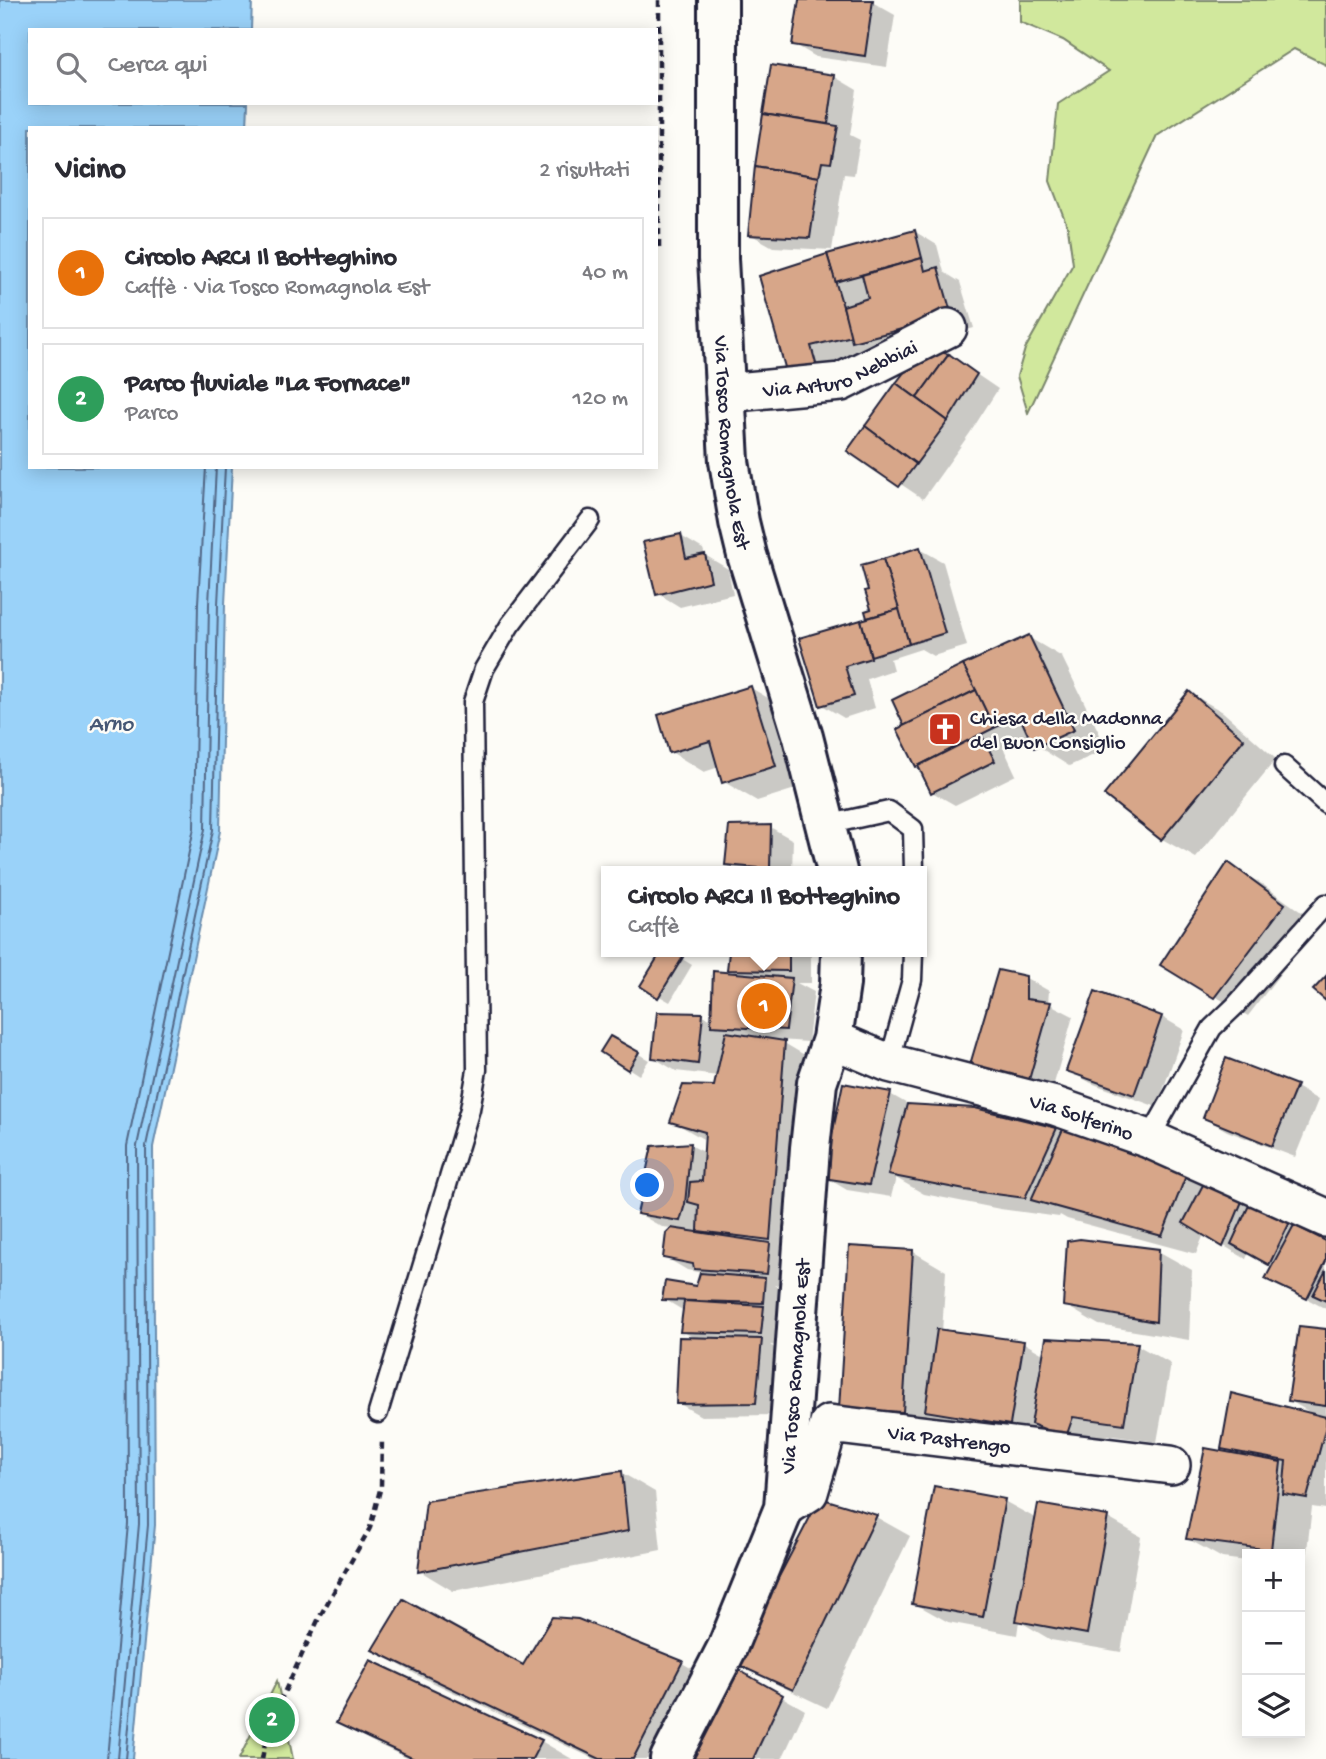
<!DOCTYPE html>
<html lang="it">
<meta charset="utf-8">
<style>
:root{--surface:#fff;--page:#f7f7f7;--text:#2b2b33;--muted:#7c7c81;--line:#e1e1e2;--accent:#c8321e}
body{margin:0;font-family:"Gochi Hand",sans-serif;background:var(--page);color:var(--text)}
.controls{position:absolute;right:21px;bottom:21px;display:grid;overflow:hidden;border-radius:0px;box-shadow:0 4px 18px #0003}
.controls button{width:63px;height:63px;display:grid;place-items:center;padding:0;border:0;border-bottom:2px solid var(--line);background:var(--surface);color:var(--text);font:35px sans-serif}
.you{position:absolute;left:648px;top:1186px;width:24px;height:24px;margin:-18px;border:5px solid #fff;border-radius:50%;background:#1a73e8;box-shadow:0 0 0 10px #1a73e833}
.badge{display:grid;place-items:center;width:46px;height:46px;border-radius:50%;background:var(--accent);color:#fff;font-size:23px;font-weight:700}
.pin{position:absolute;translate:-50% -50%;border:4px solid #fff;box-shadow:0 2px 7px #0006}
.popup{position:absolute;left:601px;top:866px;width:326px;height:91px;box-sizing:border-box;display:grid;place-content:center;border-radius:0px;background:var(--surface);filter:drop-shadow(0 2px 5px #0005);font-size:23px;white-space:nowrap;color:var(--muted)}
.popup b{font-size:26px;color:var(--text)}
.popup::after{content:'';position:absolute;left:50%;top:100%;margin-left:-14px;border:14px solid transparent;border-top-color:var(--surface)}
.list{margin:0;padding:0;list-style:none}
h2{display:flex;justify-content:space-between;align-items:center;height:91px;margin:0;padding:0 28px;font-size:30px}
h2 small{font-size:23px;font-weight:400;color:var(--muted)}
.list li{display:grid;grid-template-columns:46px 1fr auto;gap:21px;align-items:center;box-sizing:border-box;height:112px;margin:0 14px 14px;padding:0 14px;border:2px solid var(--line);border-radius:0px}
.list b{display:block;font-size:26px;white-space:nowrap}
.list p{margin:0;font-size:23px;white-space:nowrap;color:var(--muted)}
.list em{font-size:23px;font-style:normal;color:var(--muted)}
.icon{flex:none;width:38px;height:38px;fill:none;stroke:currentColor;stroke-width:2;stroke-linecap:round;stroke-linejoin:round}
.map{position:relative;flex:none;width:1326px;height:1759px;overflow:hidden}
.search{position:absolute;background:var(--surface);box-shadow:0 4px 18px #0003;left:28px;top:28px;width:630px;height:77px;display:flex;align-items:center;gap:18px;box-sizing:border-box;padding:0 24px;border-radius:0px;color:var(--muted);font-size:26px}
.panel{position:absolute;background:var(--surface);box-shadow:0 4px 18px #0003;left:28px;top:126px;width:630px;height:343px;border-radius:0px}
.map>svg:first-child{display:block}
.green{fill:#d1e89d;stroke:#7a856c;stroke-width:2}
.water{fill:#9ad2f9;stroke:#6a8cad;stroke-width:2}
.shadow{fill:#0003}
.lines{fill:none;stroke-linecap:round;stroke-linejoin:round}
.shore{stroke:#526887;stroke-width:2}
.building{fill:#d7a689;stroke:#22223b;stroke-width:2}
.lane-casing{stroke:#22223b;stroke-width:23}
.street-casing{stroke:#22223b;stroke-width:42}
.primary-casing{stroke:#22223b;stroke-width:44}
.path{stroke:#22223b;stroke-width:4.5;stroke-dasharray:7 5;stroke-linecap:butt}
.lane{stroke:#fdfcf7;stroke-width:18}
.street{stroke:#fdfcf7;stroke-width:37}
.primary{stroke:#fdfcf7;stroke-width:38}
.labels{text-anchor:middle;stroke-width:5;stroke-linejoin:round;paint-order:stroke}
.street-label{font-size:21px;fill:#22223b;stroke:#fdfcf7}
.poi-label{font-size:21px;fill:#22223b;stroke:#fdfcf7;text-anchor:start}
.water-label{font-size:23px;font-style:italic;fill:#465774;stroke:#fdfcf7}
</style>
<div class="map">
<svg width="1326" height="1759" viewBox="0 0 1326 1759">
<rect width="100%" height="100%" fill="#fdfcf7"/>
<filter id="ink" filterUnits="userSpaceOnUse"><feTurbulence type="fractalNoise" baseFrequency=".0143" numOctaves="2"/><feDisplacementMap in="SourceGraphic" scale="14" xChannelSelector="R" yChannelSelector="G"/><feConvolveMatrix kernelMatrix="1 2 1 2 8 2 1 2 1" color-interpolation-filters="sRGB"/></filter>
<g filter="url(#ink)">
<g class="green">
<path d="M1020,0H1326V65L1294,49L1157,136L1028,413L1017,376L1025,349L1073,264L1068,228L1050,181L1058,104L1109,71L1063,40L1020,22Z"/>
<path d="M277,1681L293,1759H239Z"/>
</g>
<path class="water" d="M0,0H252L251,30H30V103H248L247,128H30V467H232L225,604L220,831L153,1147L155,1525L133,1759H0Z"/>
<g class="shadow">
<path d="M800,0L872,2L895,15L887,67L816,57L794,44Z"/>
<path d="M773,67L835,77L857,90L850,135L860,140L854,175L844,174L832,250L773,247L750,234L757,166Z"/>
<path d="M914,231L937,245L944,272L960,282L974,328L790,377L761,277Z"/>
<path d="M948,355L998,389L970,433L923,499L850,450L913,363Z"/>
<path d="M681,536L703,549L705,555L728,569L733,594L680,607L657,593Z"/>
<path d="M920,549L943,562L967,646L933,656L921,649L890,659L893,670L867,679L875,708L844,718L822,705L801,639L870,619L867,612L873,610Z"/>
<path d="M1028,637L1062,657L1107,749L1069,766L1034,744L1029,746L1018,740L1003,747L1016,775L955,805L932,792Z"/>
<path d="M751,688L785,708L808,785L757,801L724,782L719,767L704,772L671,752Z"/>
<path d="M1190,693L1223,712L1276,759L1196,858L1162,839L1106,795Z"/>
<path d="M770,827L793,840L792,871H739L727,864Z"/>
<path d="M1228,865L1262,884L1318,924L1248,1016L1215,996Z"/>
<path d="M663,952H671L692,965L670,1002L642,986Z"/>
<path d="M731,952H811V983H797L814,992L808,1042L779,1040L818,1063L789,1286L774,1285L787,1292L786,1315H776L786,1321L784,1346L770,1345L784,1354L779,1415L701,1416L678,1403L696,1339L682,1331L684,1311L664,1299L697,1288L702,1273L687,1270L665,1257L668,1234L673,1228L662,1227L639,1214L690,1145L706,1153L705,1140L672,1121L715,1088L718,1076L676,1071L654,1058L658,1014L703,1015L713,1021L739,975L729,969Z"/>
<path d="M1026,978L1049,991L1048,1003L1073,1016L1050,1098L993,1081Z"/>
<path d="M1096,994L1162,1017L1184,1030L1157,1107L1091,1083L1068,1070Z"/>
<path d="M611,1038L649,1060L639,1075L628,1068Z"/>
<path d="M1296,1087L1318,1100L1295,1157L1227,1131L1205,1118Z"/>
<path d="M890,1094L911,1106L1056,1129L1186,1174L1289,1224L1326,1243V1309L1268,1278L1274,1266L1249,1252L1246,1259L1204,1234L1196,1254L1067,1219L1060,1215L1059,1217L1000,1209L924,1194L896,1178L891,1197L847,1190L825,1177Z"/>
<path d="M912,1251L946,1271L942,1332L1024,1343L1045,1355L1137,1345L1171,1364L1157,1442L1107,1435L1100,1454L1067,1443L1046,1431L1044,1443L960,1430L938,1417L937,1430L841,1408Z"/>
<path d="M1158,1251L1192,1270L1189,1340L1099,1325L1065,1305Z"/>
<path d="M1326,1331V1509L1312,1507L1305,1568H1300V1554H1247V1561L1222,1558L1188,1539L1233,1454L1223,1448L1315,1415L1290,1401Z"/>
<path d="M622,1473L655,1492L661,1550L453,1591L420,1571Z"/>
<path d="M821,1500L876,1517L910,1536L827,1708L770,1681L737,1662Z"/>
<path d="M1004,1501L1037,1519L1039,1506L1108,1518L1141,1537L1121,1652L1051,1640L1019,1621L1017,1635L948,1622L914,1603Z"/>
<path d="M374,1650L524,1667L682,1663L728,1689L738,1672L805,1710L782,1759H594L417,1675Z"/>
<path d="M338,1722L541,1741L572,1759H409L371,1741Z"/>
</g>
<g class="lines">
<g class="shore">
<path d="M107,1759L128,1524L127,1146L194,828L198,603L206,467"/>
<path d="M118,1759L139,1524L137,1146L205,829L209,604L216,467"/>
<path d="M126,1759L148,1525L146,1146L213,830L218,604L225,467"/>
</g>
</g>
<g class="building">
<path d="M799,0H873L865,56L792,45Z"/>
<path d="M771,65L835,75L828,124L763,114Z"/>
<path d="M763,114L838,126L831,163L822,162L819,177L755,166Z"/>
<path d="M755,166L819,177L810,238L748,235Z"/>
<path d="M915,230L922,258L835,282L827,254Z"/>
<path d="M827,254L852,336L811,346L819,374L788,378L759,276Z"/>
<path d="M922,258L925,271L938,267L952,316L852,342L843,306L868,298L862,275Z"/>
<path d="M939,352L949,354L917,398L896,383L912,362Z"/>
<path d="M949,354L977,374L948,421L917,398Z"/>
<path d="M896,383L948,421L916,464L865,426Z"/>
<path d="M865,426L916,464L899,487L847,451Z"/>
<path d="M681,534L686,558L705,554L711,581L656,595L643,542Z"/>
<path d="M920,547L945,633L909,644L883,559Z"/>
<path d="M883,559L899,609L867,618L865,611L871,609L865,591L868,590L861,565Z"/>
<path d="M899,609L909,644L871,656L861,620Z"/>
<path d="M861,620L871,658L845,666L854,696L820,706L799,638Z"/>
<path d="M1029,635L1074,730L1034,748L1020,717L994,728L963,665Z"/>
<path d="M963,665L976,690L904,726L892,700Z"/>
<path d="M751,686L776,766L722,783L710,741L669,753L658,715Z"/>
<path d="M976,690L994,728L916,767L897,729Z"/>
<path d="M1189,691L1244,739L1161,840L1104,795Z"/>
<path d="M981,734L995,761L931,793L918,766Z"/>
<path d="M771,825L770,869L725,865L729,826Z"/>
<path d="M1228,862L1285,904L1214,998L1160,965Z"/>
<path d="M661,952H674L683,957L658,998L640,986Z"/>
<path d="M729,952H789V971L727,970Z"/>
<path d="M998,970L1026,976V999L1051,1002L1027,1087L969,1068Z"/>
<path d="M713,971L792,978L786,1030L711,1026Z"/>
<path d="M1326,976V1001L1313,990Z"/>
<path d="M1095,991L1162,1016L1134,1095L1066,1071Z"/>
<path d="M657,1012L703,1013L698,1064L652,1058Z"/>
<path d="M726,1032L785,1041L770,1240L698,1231L699,1205L688,1202L690,1182L702,1181L705,1132L670,1122L683,1085L714,1086Z"/>
<path d="M610,1036L639,1052L628,1070L600,1052Z"/>
<path d="M1226,1058L1297,1085L1272,1146L1203,1118Z"/>
<path d="M843,1083L891,1092L869,1185L823,1178Z"/>
<path d="M907,1104L975,1108L1057,1128L1025,1198L965,1190L888,1175Z"/>
<path d="M1063,1129L1187,1173L1162,1236L1031,1200Z"/>
<path d="M691,1143L685,1204L680,1221L637,1214L652,1146Z"/>
<path d="M1205,1181L1243,1199L1223,1247L1183,1223Z"/>
<path d="M1250,1203L1290,1222L1269,1265L1231,1244Z"/>
<path d="M1294,1225L1326,1241V1261L1307,1299L1265,1279Z"/>
<path d="M671,1228L770,1243L767,1274L694,1269L693,1264L663,1258L666,1233Z"/>
<path d="M1080,1239L1159,1249L1156,1322L1063,1306L1067,1241Z"/>
<path d="M849,1246L913,1250L903,1412L839,1409Z"/>
<path d="M1326,1270V1301L1313,1295Z"/>
<path d="M700,1273L765,1278L763,1303L662,1300L665,1281L696,1286Z"/>
<path d="M684,1301L764,1306L761,1334L680,1332Z"/>
<path d="M1299,1326L1326,1329V1406L1288,1401Z"/>
<path d="M937,1329L1024,1341L1010,1425L925,1411Z"/>
<path d="M679,1337L762,1339L756,1403L676,1404Z"/>
<path d="M1046,1338L1138,1343L1124,1424L1073,1417L1066,1437L1031,1424Z"/>
<path d="M1231,1393L1326,1417V1426L1307,1498L1283,1494L1286,1461L1221,1449Z"/>
<path d="M1205,1448L1281,1462L1271,1550L1186,1539Z"/>
<path d="M622,1471L628,1531L418,1572L426,1501Z"/>
<path d="M934,1486L1005,1499L983,1617L912,1604Z"/>
<path d="M820,1498L877,1515L793,1690L734,1663Z"/>
<path d="M1038,1504L1108,1516L1087,1634L1016,1621Z"/>
<path d="M403,1599L523,1665L552,1617L578,1619L683,1661L633,1759H600L372,1650Z"/>
<path d="M370,1660L542,1740L532,1759H414L336,1723Z"/>
<path d="M737,1669L783,1695L753,1759H690Z"/>
</g>
<g class="lines">
<g class="lane-casing">
<g id="lane">
<path d="M1284,766L1326,804"/>
<path d="M826,825L889,811L913,829L914,871"/>
<path d="M889,1063L912,980L913,952"/>
<path d="M1149,1139L1212,1028L1235,1006L1326,904"/>
<path d="M378,1413L470,1109L477,1070L473,702L484,669L510,625L590,520"/>
</g>
</g>
<g class="street-casing">
<g id="street">
<path id="s1" d="M725,393L841,382L948,328"/>
<path id="s2" d="M832,1039L889,1063L1055,1106L1149,1139L1326,1218"/>
<path id="s3" d="M784,1508L809,1492L829,1424L1171,1465"/>
</g>
</g>
<g class="primary-casing">
<g id="primary">
<path id="s4" d="M718,0V259L729,461L739,522L747,555L803,737L837,871"/>
<path id="s5" d="M670,1759L727,1648L784,1508L810,1148L817,1083L832,1039L840,984L841,952"/>
</g>
</g>
<g class="path">
<path d="M659,0V252"/>
<path d="M262,1759L268,1727L320,1616L370,1528L381,1486L382,1440"/>
</g>
<use href="#lane" class="lane"/>
<use href="#street" class="street"/>
<use href="#primary" class="primary"/>
</g>
</g>
<defs>
<g id="church-square" transform="scale(1.75)"><rect x="-9" y="-9" width="18" height="18" rx="4" fill="#c8321e" stroke="#fdfcf7"/><path d="M-1.2-6h2.4v3.5h3.3v2.4h-3.3V6h-2.4V-.1h-3.3v-2.4h3.3Z" fill="#fff"/></g>
</defs>
<g fill-rule="evenodd">
<use href="#church-square" x="945" y="729"/>
</g>
<g class="labels">
<g class="street-label">
<text dy="7" stroke="none"><textPath href="#s1" startOffset="119">Via Arturo Nebbiai</textPath></text>
<text dy="7" stroke="none"><textPath href="#s4" startOffset="443">Via Tosco Romagnola Est</textPath></text>
<text dy="7" stroke="none"><textPath href="#s2" startOffset="262">Via Solferino</textPath></text>
<text dy="7" stroke="none"><textPath href="#s5" startOffset="418">Via Tosco Romagnola Est</textPath></text>
<text dy="7" stroke="none"><textPath href="#s3" startOffset="222">Via Pastrengo</textPath></text>
</g>
<g class="poi-label">
<text x="970" y="724">Chiesa della Madonna<tspan x="970" dy="24">del Buon Consiglio</tspan></text>
</g>
<g class="water-label">
<text x="111" y="730">Arno</text>
</g>
</g>
</svg>
<div class="controls">
<button>+</button>
<button>−</button>
<button><svg class="icon" aria-label="layers" viewBox="0 0 24 24"><path d="M12 4l9 5-9 5-9-5zM3 14l9 5 9-5"/></svg></button>
</div>
<div class="you"></div>
<div class="pin badge" style="left:764px;top:1006px;background:#e8710a">1</div>
<div class="popup"><b>Circolo ARCI Il Botteghino</b>Caffè</div>
<div class="pin badge" style="left:272px;top:1720px;background:#2e9e5b">2</div>
<div class="search"><svg class="icon" aria-label="search" viewBox="0 0 24 24"><circle cx="10" cy="10" r="6"/><path d="M15 15l6 6"/></svg>Cerca qui</div>
<section class="panel">
<h2>Vicino<small>2 risultati</small></h2>
<ul class="list">
<li><span class="badge" style="background:#e8710a">1</span><div><b>Circolo ARCI Il Botteghino</b><p>Caffè · Via Tosco Romagnola Est</p></div><em>40 m</em></li>
<li><span class="badge" style="background:#2e9e5b">2</span><div><b>Parco fluviale &quot;La Fornace&quot;</b><p>Parco</p></div><em>120 m</em></li>
</ul>
</section>
</div>
